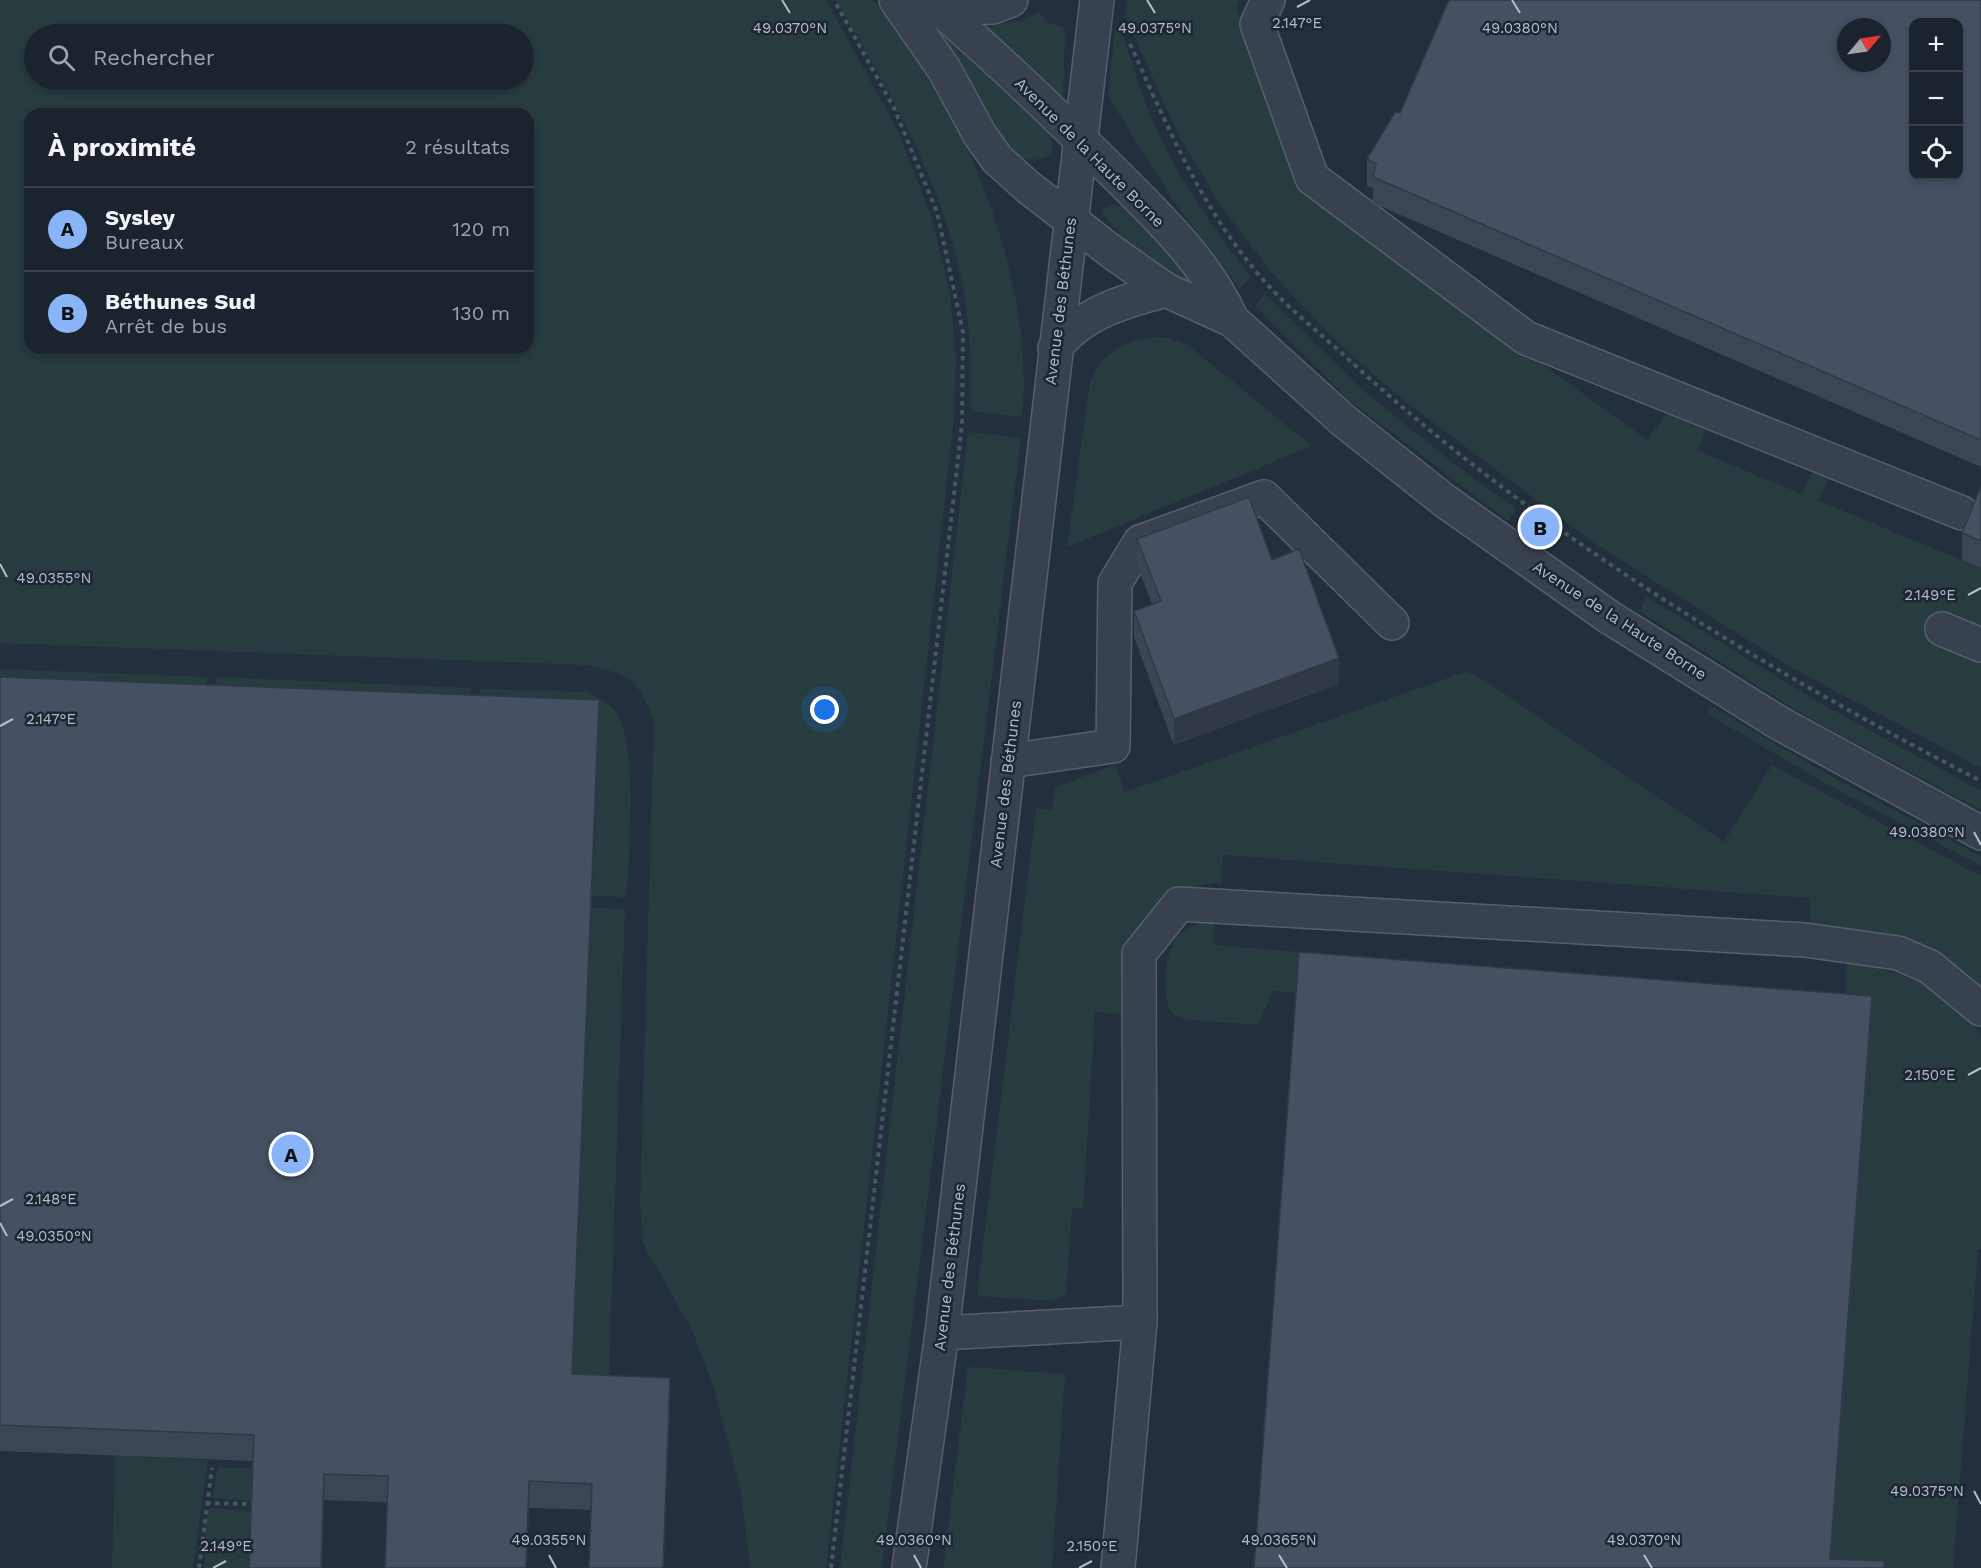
<!DOCTYPE html>
<html lang="fr">
<meta charset="utf-8">
<style>
:root{--surface:#1b232e;--page:#242b36;--text:#f1f3f6;--muted:#a0a4aa;--line:#39404a;--accent:#8ab4f8}
body{margin:0;font-family:"Work Sans",sans-serif;background:var(--page);color:var(--text)}
.controls{position:absolute;right:18px;top:18px;display:grid;overflow:hidden;border-radius:12px;box-shadow:0 3px 9px #0003}
.controls button{width:54px;height:54px;display:grid;place-items:center;padding:0;border:0;border-bottom:2px solid var(--line);background:var(--surface);color:var(--text);font:30px sans-serif}
.compass{position:absolute;left:1837px;top:18px;width:54px;height:54px;border-radius:50%;background:var(--surface);box-shadow:0 3px 9px #0003;rotate:61deg}
.you{position:absolute;left:825px;top:710px;width:21px;height:21px;margin:-15px;border:4px solid #fff;border-radius:50%;background:#1a73e8;box-shadow:0 0 0 9px #1a73e833}
.badge{display:grid;place-items:center;width:39px;height:39px;border-radius:50%;background:var(--accent);color:#111;font-size:20px;font-weight:700}
.pin{position:absolute;translate:-50% -50%;border:3px solid #fff;box-shadow:0 2px 6px #0006}
.list{margin:0;padding:0;list-style:none}
h2{display:flex;justify-content:space-between;align-items:center;height:78px;margin:0;padding:0 24px;font-size:26px}
h2 small{font-size:20px;font-weight:400;color:var(--muted)}
.list li{display:grid;grid-template-columns:39px 1fr auto;gap:18px;align-items:center;box-sizing:border-box;height:84px;padding:0 24px;border-top:2px solid var(--line)}
.list b{display:block;font-size:22px;white-space:nowrap}
.list p{margin:0;font-size:20px;white-space:nowrap;color:var(--muted)}
.list em{font-size:20px;font-style:normal;color:var(--muted)}
.icon{flex:none;width:33px;height:33px;fill:none;stroke:currentColor;stroke-width:2;stroke-linecap:round;stroke-linejoin:round}
.map{position:relative;flex:none;width:1981px;height:1568px;overflow:hidden}
.search{position:absolute;background:var(--surface);box-shadow:0 3px 9px #0003;left:24px;top:24px;width:510px;height:66px;display:flex;align-items:center;gap:15px;box-sizing:border-box;padding:0 21px;border-radius:33px;color:var(--muted);font-size:22px}
.panel{position:absolute;background:var(--surface);box-shadow:0 3px 9px #0003;left:24px;top:108px;width:510px;height:246px;border-radius:18px}
.map>svg:first-child{display:block}
.green{fill:#263c3f;fill-rule:evenodd}
.lines{fill:none;stroke-linecap:round;stroke-linejoin:round}
.minor-casing{stroke:#565f6c;stroke-width:36}
.path{stroke:#44595c;stroke-width:4;stroke-dasharray:4.5 4.5;stroke-linecap:butt}
.minor{stroke:#38414e;stroke-width:33}
.wall{fill:#3b4654}
.shaded-wall{fill:#303945}
.building{fill:#455162;stroke:#303945;stroke-width:1.5;fill-rule:evenodd}
.ticks{fill:none;stroke:#b4bcc9;stroke-width:2}
.labels{text-anchor:middle;stroke-width:5;stroke-linejoin:round;paint-order:stroke}
.street-label{font-size:16px;fill:#b4bcc9;stroke:#1d2633}
.ticks-label{font-size:15px;text-anchor:middle;fill:#b4bcc9;stroke:#1d2633;stroke-width:5;stroke-linejoin:round;paint-order:stroke}
</style>
<div class="map">
<svg width="1981" height="1568" viewBox="0 0 1981 1568">
<rect width="100%" height="100%" fill="#242f3e"/>
<g class="green">
<path d="M0,0H826L897,129L931,216L950,292L956,360L954,418L826,1568H750L741,1494L715,1391L693,1332L643,1244L640,1203L654,719C635,677 631,675 586,665L0,643ZM34,34H524V80H34ZM30,114H528V348H30Z"/>
<path d="M836,0H873C963,100 1036,281 1022,417L971,411C970,382 971,352 968,324C956,204 895,101 836,0Z"/>
<path d="M1128,0H1239L1236,7L1284,149L1299,178L1322,204L1647,440L1671,408L1709,421L1698,451L1802,494L1814,467L1830,474L1819,501L1981,568V768L1794,669L1591,541L1402,399L1333,338L1273,274L1223,209L1178,134L1125,16Z"/>
<path d="M918,1L1041,121L1053,141L1051,155L1035,160L1016,157L997,133L980,98Z"/>
<path d="M1039,12L1047,22L1065,28L1063,102L984,27L1020,21Z"/>
<path d="M1115,29L1121,31C1133,61 1140,92 1153,122C1177,178 1213,228 1251,277L1239,288L1175,203L1112,103L1108,91Z"/>
<path d="M1115,205C1151,211 1169,250 1189,277L1188,281L1185,283C1150,263 1126,246 1102,212L1107,206Z"/>
<path d="M1265,294L1359,387L1457,466L1516,509L1508,521L1348,399L1255,305Z"/>
<path d="M1151,337L1168,338L1186,344L1312,446L1067,547L1090,383C1101,353 1121,343 1151,337Z"/>
<path d="M968,432L1021,438L882,1568H840Z"/>
<path d="M1647,597L1818,702L1981,791V810L1809,718L1639,611Z"/>
<path d="M0,669L207,677L206,711L0,703Z"/>
<path d="M1465,672L1475,675L1490,684L1724,842L1772,765L1981,876V988L1810,931V898L1223,855L1221,884C1189,882 1149,900 1138,932C1130,957 1129,988 1125,1014L1095,1012L1083,1209L1072,1208L1066,1294L1052,1301L977,1296L1036,808L1052,810L1055,787L1115,765L1125,792Z"/>
<path d="M216,677L471,688L469,721L214,711Z"/>
<path d="M480,689L587,692C597,697 606,701 614,710C640,740 628,854 627,897L593,896L599,726L478,721Z"/>
<path d="M1711,706L1834,778L1981,856V866L1830,786L1706,713Z"/>
<path d="M592,908L625,909L608,1402L572,1401Z"/>
<path d="M1215,917L1213,945L1845,996L1846,963C1897,968 1954,989 1981,1036V1249L1978,1250L1953,1568H1832L1299,993L1273,991L1258,1025L1190,1020C1181,1018 1171,1015 1168,1005C1163,988 1165,949 1178,936C1187,927 1202,920 1215,917Z"/>
<path d="M968,1367L1065,1374L1052,1568H943Z"/>
<path d="M115,1456L208,1460L193,1568H112Z"/>
<path d="M218,1467L254,1469L253,1501L212,1498Z"/>
<path d="M210,1508L252,1511L250,1568H204L206,1520Z"/>
</g>
<g class="lines">
<g class="minor-casing">
<g id="minor">
<path d="M896,0L944,69L980,135L997,159L1028,187L1112,252L1166,290L1232,320L1344,421L1445,501L1609,617L1779,723L1981,833"/>
<path d="M929,0C991,52 1049,108 1106,165C1153,212 1205,259 1232,320"/>
<path d="M1268,0L1257,24L1312,178L1526,338L1962,513"/>
<path d="M940,9L993,7L1011,0"/>
<path d="M1055,348C1082,313 1124,301 1166,290"/>
<path d="M1942,629L1981,645"/>
<path d="M1008,761L1113,746L1115,583L1140,542L1264,497L1392,623"/>
<path d="M942,1333L1140,1322"/>
<path d="M909,1568L942,1333L1097,0"/>
<path d="M1118,1568L1140,1322L1139,954L1179,904L1805,940L1898,953L1930,967L1981,1009"/>
</g>
</g>
<g class="path">
<path d="M1130,44C1168,127 1204,215 1267,284C1291,311 1321,334 1347,358C1532,529 1758,666 1981,781"/>
<path d="M206,1503L249,1504"/>
<path d="M199,1568L212,1468"/>
<path d="M831,1568L962,424L963,332L937,212L894,108L834,0"/>
</g>
<use href="#minor" class="minor"/>
</g>
<g class="wall">
<path d="M1981,0V467L1373,203V188L1367,186V159L1400,113Z"/>
<path d="M1981,486V568L1962,560V533Z"/>
<path d="M1137,539L1272,560L1339,684L1174,745L1134,637V611L1152,604L1137,565Z"/>
<path d="M0,677L599,726L573,1375L670,1405L663,1568H589L591,1510L324,1500L322,1568H249L253,1461L0,1451Z"/>
</g>
<g class="shaded-wall">
<path d="M1339,658V684L1174,745V719Z"/>
<path d="M599,700V726L572,1401V1374Z"/>
<path d="M1872,996V1022L1832,1568L1830,1559Z"/>
<path d="M670,1378V1405L663,1568Z"/>
<path d="M324,1474L322,1568H321Z"/>
<path d="M529,1481V1508L527,1568H526Z"/>
</g>
<g class="building">
<path d="M1449,0H1981V440L1373,177L1376,164L1367,159L1395,112L1400,113ZM1914,22H1959V176H1914ZM1846,27H1882V63H1846Z"/>
<path d="M1981,486V541L1962,533Z"/>
<path d="M1249,497L1272,560L1299,549L1339,658L1174,719L1134,611L1161,601L1137,539Z"/>
<path d="M0,677L599,700L572,1374L670,1378L663,1568H589L592,1484L529,1481L526,1568H385L388,1476L324,1474L321,1568H249L254,1435L0,1425Z"/>
<path d="M1299,952L1872,996L1830,1559L1884,1561V1568H1254Z"/>
</g>
<path class="ticks" d="M782,0L790,13M1147,0L1155,13M1512,0L1520,13M1297,7L1310,0M0,564L7,577M1968,595L1981,588M0,726L13,719M1974,832L1981,845M1968,1075L1981,1068M0,1206L13,1199M0,1223L7,1236M1974,1491L1981,1504M549,1555L556,1568M914,1555L921,1568M1279,1555L1287,1568M1644,1555L1652,1568M213,1568L226,1561M1079,1568L1092,1561"/>
<g class="labels">
<g class="street-label">
<text transform="translate(1090 152) rotate(45)" y="6">Avenue de la Haute Borne</text>
<text transform="translate(1060 301) rotate(-83)" y="6">Avenue des Béthunes</text>
<text transform="translate(1620 620) rotate(33)" y="6">Avenue de la Haute Borne</text>
<text transform="translate(1005 784) rotate(-83)" y="6">Avenue des Béthunes</text>
<text transform="translate(949 1267) rotate(-83)" y="6">Avenue des Béthunes</text>
</g>
</g>
<g class="ticks-label">
<text x="1297" y="28">2.147°E</text>
<text x="790" y="33">49.0370°N</text>
<text x="1155" y="33">49.0375°N</text>
<text x="1520" y="33">49.0380°N</text>
<text x="54" y="583">49.0355°N</text>
<text x="1930" y="600">2.149°E</text>
<text x="51" y="724">2.147°E</text>
<text x="1927" y="837">49.0380°N</text>
<text x="1930" y="1080">2.150°E</text>
<text x="51" y="1204">2.148°E</text>
<text x="54" y="1241">49.0350°N</text>
<text x="1927" y="1496">49.0375°N</text>
<text x="549" y="1545">49.0355°N</text>
<text x="914" y="1545">49.0360°N</text>
<text x="1279" y="1545">49.0365°N</text>
<text x="1644" y="1545">49.0370°N</text>
<text x="226" y="1551">2.149°E</text>
<text x="1092" y="1551">2.150°E</text>
</g>
</svg>
<div class="controls">
<button>+</button>
<button>−</button>
<button><svg class="icon" aria-label="locate" viewBox="0 0 24 24"><circle cx="12" cy="12" r="6"/><path d="M12 2v4M12 18v4M2 12h4M18 12h4"/></svg></button>
</div>
<svg class="compass" viewBox="-18 -18 36 36"><path d="M0-13l5 13h-10z" fill="#e53935"/><path d="M0 13l5-13h-10z" fill="#a0a4aa"/></svg>
<div class="you"></div>
<div class="pin badge" style="left:291px;top:1154px">A</div>
<div class="pin badge" style="left:1540px;top:527px">B</div>
<div class="search"><svg class="icon" aria-label="search" viewBox="0 0 24 24"><circle cx="10" cy="10" r="6"/><path d="M15 15l6 6"/></svg>Rechercher</div>
<section class="panel">
<h2>À proximité<small>2 résultats</small></h2>
<ul class="list">
<li><span class="badge">A</span><div><b>Sysley</b><p>Bureaux</p></div><em>120 m</em></li>
<li><span class="badge">B</span><div><b>Béthunes Sud</b><p>Arrêt de bus</p></div><em>130 m</em></li>
</ul>
</section>
</div>
